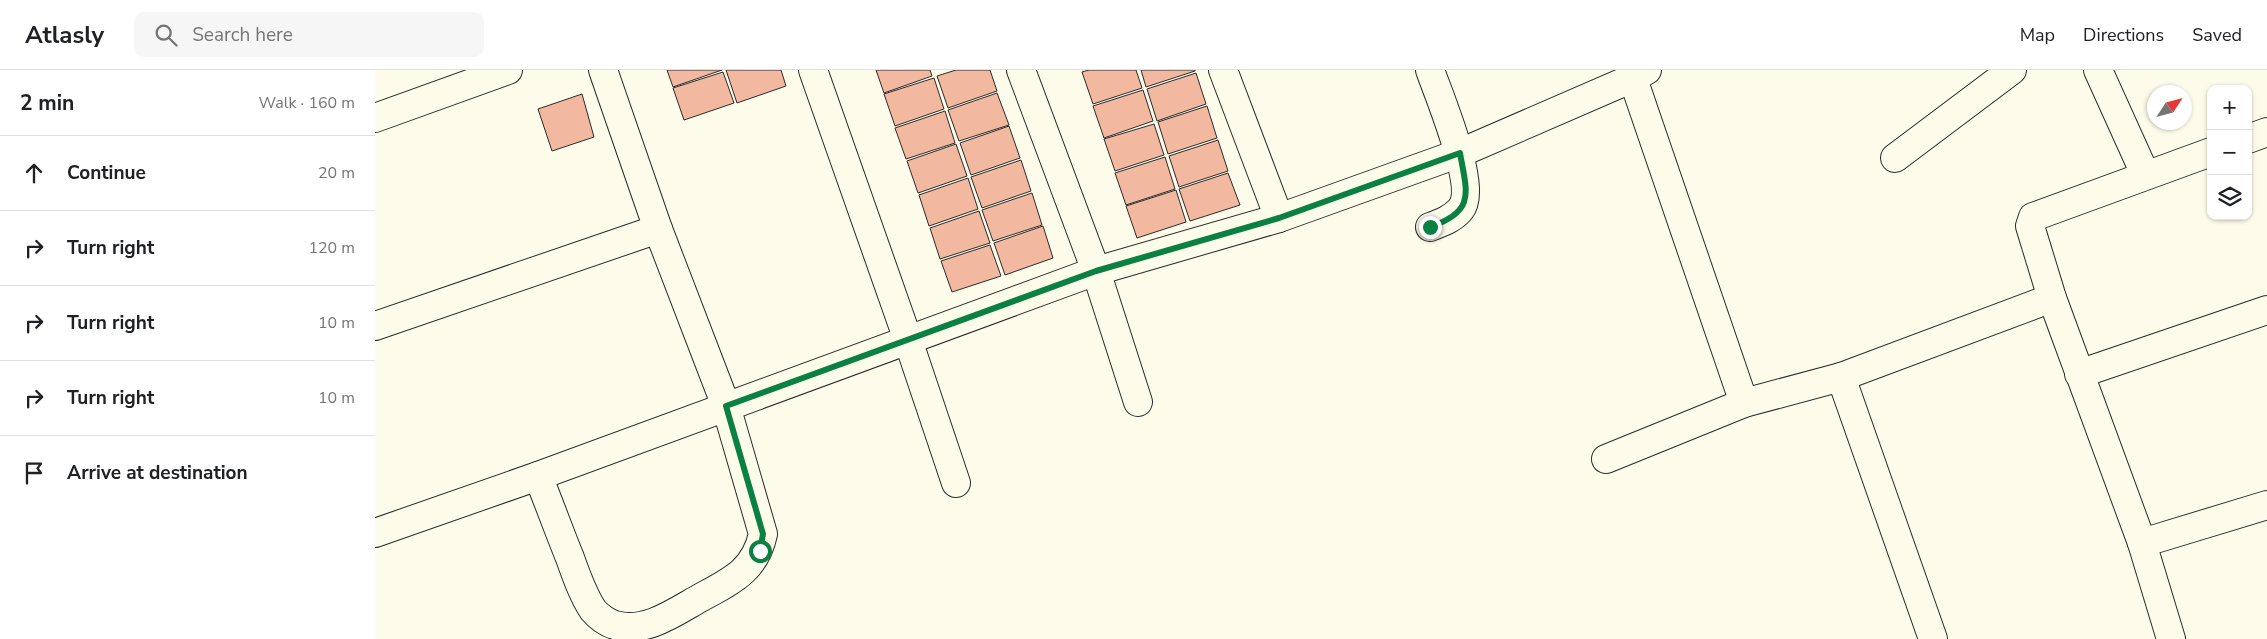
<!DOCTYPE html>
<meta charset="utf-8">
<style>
:root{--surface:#fff;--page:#f6f6f6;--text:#202124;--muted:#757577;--line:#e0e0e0}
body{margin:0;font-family:"Nunito Sans",sans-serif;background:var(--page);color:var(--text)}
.controls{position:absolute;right:15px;top:15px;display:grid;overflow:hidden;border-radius:10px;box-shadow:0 1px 4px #0004}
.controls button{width:45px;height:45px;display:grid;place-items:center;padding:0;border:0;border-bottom:1px solid var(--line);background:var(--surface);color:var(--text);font:25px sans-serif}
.compass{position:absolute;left:1772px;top:15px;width:45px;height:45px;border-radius:50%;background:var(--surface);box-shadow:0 1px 4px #0004;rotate:54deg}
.stop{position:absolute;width:15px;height:15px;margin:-11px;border:4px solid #0b8043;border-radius:50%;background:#fff}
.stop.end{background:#0b8043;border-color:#fff;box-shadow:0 1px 5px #0008}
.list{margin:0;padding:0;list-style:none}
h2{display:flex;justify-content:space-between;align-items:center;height:65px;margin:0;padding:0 20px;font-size:21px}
h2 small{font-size:16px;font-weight:400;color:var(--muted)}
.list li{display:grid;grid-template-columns:32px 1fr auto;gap:15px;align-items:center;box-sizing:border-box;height:75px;padding:0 20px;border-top:1px solid var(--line)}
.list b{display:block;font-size:19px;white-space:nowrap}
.list em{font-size:16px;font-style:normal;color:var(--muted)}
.icon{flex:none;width:28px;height:28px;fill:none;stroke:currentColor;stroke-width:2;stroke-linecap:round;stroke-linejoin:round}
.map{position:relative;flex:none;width:1892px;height:569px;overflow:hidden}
header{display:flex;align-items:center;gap:30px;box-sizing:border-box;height:70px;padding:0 25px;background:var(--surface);border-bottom:1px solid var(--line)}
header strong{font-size:24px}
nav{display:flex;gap:28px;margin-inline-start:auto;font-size:18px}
.search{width:350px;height:45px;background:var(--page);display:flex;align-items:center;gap:12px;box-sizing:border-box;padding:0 18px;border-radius:10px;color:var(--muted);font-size:19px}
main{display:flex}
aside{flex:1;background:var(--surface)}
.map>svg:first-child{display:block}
.building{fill:#f2b8a0;stroke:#2b2b2b}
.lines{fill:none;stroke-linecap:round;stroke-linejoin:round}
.street-casing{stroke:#2b2b2b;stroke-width:30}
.street{stroke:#fdfbea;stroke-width:28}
.route{stroke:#0b8043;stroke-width:6}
</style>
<header>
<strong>Atlasly</strong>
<div class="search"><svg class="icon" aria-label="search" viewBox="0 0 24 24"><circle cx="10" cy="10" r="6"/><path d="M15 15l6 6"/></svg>Search here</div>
<nav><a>Map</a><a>Directions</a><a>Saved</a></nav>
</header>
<main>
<aside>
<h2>2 min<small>Walk · 160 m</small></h2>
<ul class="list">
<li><svg class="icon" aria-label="ahead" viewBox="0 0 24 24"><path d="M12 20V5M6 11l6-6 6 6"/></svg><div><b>Continue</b></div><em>20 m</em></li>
<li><svg class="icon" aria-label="right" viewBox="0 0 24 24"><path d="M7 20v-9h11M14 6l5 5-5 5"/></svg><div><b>Turn right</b></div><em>120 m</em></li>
<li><svg class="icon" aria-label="right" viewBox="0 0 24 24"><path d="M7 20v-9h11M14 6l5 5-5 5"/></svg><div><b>Turn right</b></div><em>10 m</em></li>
<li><svg class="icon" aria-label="right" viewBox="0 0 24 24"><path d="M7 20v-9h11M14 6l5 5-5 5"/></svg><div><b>Turn right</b></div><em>10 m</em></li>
<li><svg class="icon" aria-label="arrive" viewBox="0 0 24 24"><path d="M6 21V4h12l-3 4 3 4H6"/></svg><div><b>Arrive at destination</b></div></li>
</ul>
</aside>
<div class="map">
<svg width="1892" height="569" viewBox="0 0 1892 569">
<rect width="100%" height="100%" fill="#fdfbea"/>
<g class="building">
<path d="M292,0H347L298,17Z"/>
<path d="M351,0H406L411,16L362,33Z"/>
<path d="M501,0H555L557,6L509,23Z"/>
<path d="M581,0H615L622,21L573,38L562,6Z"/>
<path d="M714,0H761L767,18L718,34L707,2Z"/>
<path d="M766,0H820V1L771,17Z"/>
<path d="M348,2L359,33L309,50L298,18Z"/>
<path d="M821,3L831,34L782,51L772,19Z"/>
<path d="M559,8L569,39L520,56L509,24Z"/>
<path d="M768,20L778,51L729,68L718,36Z"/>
<path d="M622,23L634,55L584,71L573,40Z"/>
<path d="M207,24L219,67L177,81L163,39Z"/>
<path d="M832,36L842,68L793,84L783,52Z"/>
<path d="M570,41L580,73L531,89L520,58Z"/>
<path d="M779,54L789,85L740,101L729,69Z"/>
<path d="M634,56L645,88L596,105L585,73Z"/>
<path d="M843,70L853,101L804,117L794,86Z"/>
<path d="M581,74L592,106L543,123L532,91Z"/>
<path d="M790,87L800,119L751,135L740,103Z"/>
<path d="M646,90L656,121L607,138L596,107Z"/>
<path d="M853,103L865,135L815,151L804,119Z"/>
<path d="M593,108L603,139L554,156L544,125Z"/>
<path d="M801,120L811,152L762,168L751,136Z"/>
<path d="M657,123L667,155L618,171L607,140Z"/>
<path d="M604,141L615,173L565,189L555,158Z"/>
<path d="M668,156L678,188L630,205L619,173Z"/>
<path d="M615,175L626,206L577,222L566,191Z"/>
</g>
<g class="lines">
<g class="street-casing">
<g id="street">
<path d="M438,0L533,270L581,413"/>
<path d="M646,0L721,201L763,332"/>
<path d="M848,0L904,148"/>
<path d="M1055,0C1064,26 1104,119 1085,140C1077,149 1066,153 1055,157"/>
<path d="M1255,0L1369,333L1466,307L1677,228"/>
<path d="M1723,0L1770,104"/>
<path d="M0,48L133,0"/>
<path d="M1873,69L1892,62"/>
<path d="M1520,88L1637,0"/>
<path d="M0,256L283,159"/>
<path d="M1704,304L1892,240"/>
<path d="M1466,307L1558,569"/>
<path d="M1231,389L1369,333"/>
<path d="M163,406C174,433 184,461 195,488C201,505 208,525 218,540C223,546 232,553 240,555C270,564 300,542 325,528C356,511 380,501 388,464L351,336L283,159L228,0"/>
<path d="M0,463L163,406L721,201L904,148L1085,83L1258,8L1272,0"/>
<path d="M1767,473L1892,435"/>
<path d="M1796,569L1767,473L1677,228L1655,156L1658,147L1836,82"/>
</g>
</g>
<use href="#street" class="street"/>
</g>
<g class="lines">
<path class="route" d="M385,481L388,464L351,336L721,201L904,148L1085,83C1092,123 1101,141 1055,157"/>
</g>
</svg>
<div class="controls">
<button>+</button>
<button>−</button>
<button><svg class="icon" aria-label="layers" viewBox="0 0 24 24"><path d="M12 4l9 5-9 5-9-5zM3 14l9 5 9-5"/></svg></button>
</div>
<svg class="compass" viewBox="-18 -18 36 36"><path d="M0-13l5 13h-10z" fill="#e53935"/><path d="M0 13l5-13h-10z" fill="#757577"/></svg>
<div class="stop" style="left:385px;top:481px"></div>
<div class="stop end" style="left:1055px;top:157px"></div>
</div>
</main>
